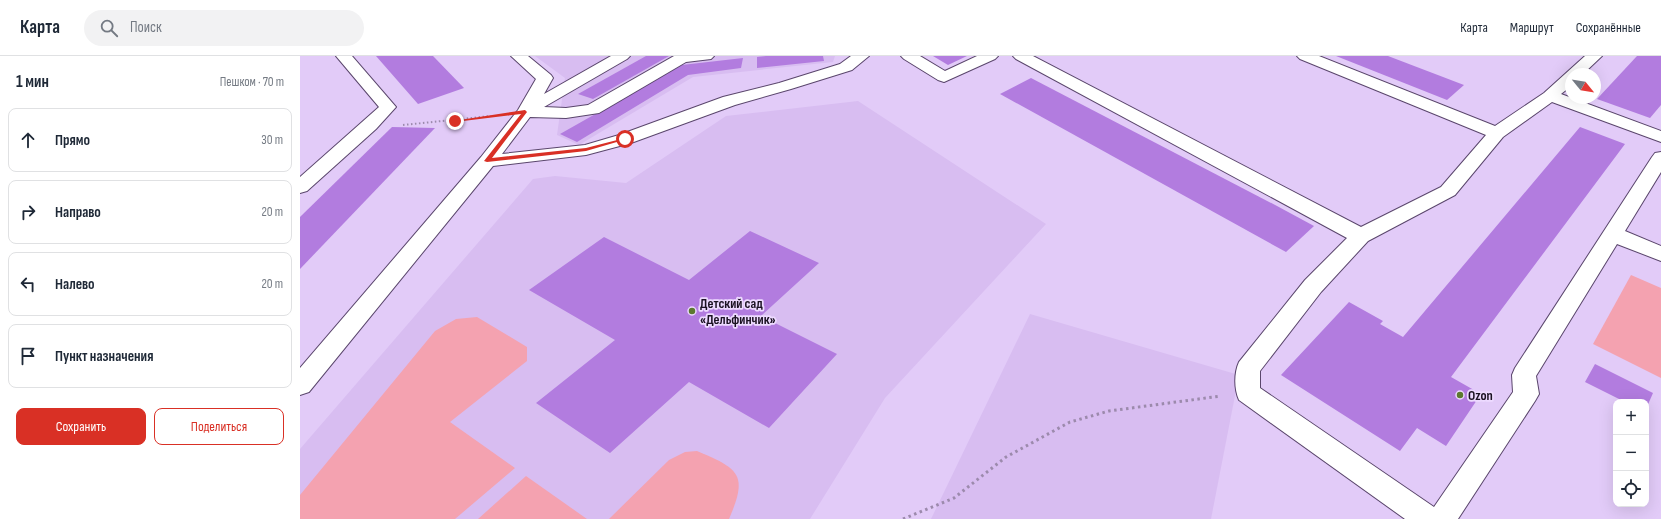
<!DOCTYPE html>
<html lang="ru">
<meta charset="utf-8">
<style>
:root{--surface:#fff;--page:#f2f2f3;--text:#1f2937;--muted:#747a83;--line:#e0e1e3;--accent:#d93025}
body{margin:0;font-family:"Sofia Sans Condensed",sans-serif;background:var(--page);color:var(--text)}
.controls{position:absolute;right:12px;bottom:12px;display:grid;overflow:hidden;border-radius:8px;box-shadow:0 4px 16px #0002}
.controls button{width:36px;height:36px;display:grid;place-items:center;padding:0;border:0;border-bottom:1px solid var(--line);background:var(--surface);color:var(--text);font:20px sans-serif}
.compass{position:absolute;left:1265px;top:12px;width:36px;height:36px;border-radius:50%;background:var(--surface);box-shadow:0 4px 16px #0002;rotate:120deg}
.stop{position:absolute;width:12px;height:12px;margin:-9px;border:3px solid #d93025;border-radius:50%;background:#fff}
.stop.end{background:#d93025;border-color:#fff;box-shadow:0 1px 4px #0008}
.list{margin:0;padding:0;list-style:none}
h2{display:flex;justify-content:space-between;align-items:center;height:52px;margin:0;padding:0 16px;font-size:17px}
h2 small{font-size:13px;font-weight:400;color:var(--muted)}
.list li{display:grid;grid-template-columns:26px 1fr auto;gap:12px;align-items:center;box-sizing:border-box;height:64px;margin:0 8px 8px;padding:0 8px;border:1px solid var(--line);border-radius:8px}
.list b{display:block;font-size:15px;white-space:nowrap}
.list em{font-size:13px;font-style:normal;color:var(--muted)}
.actions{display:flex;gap:8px;padding:12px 16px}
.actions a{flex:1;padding:9px 0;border:1px solid var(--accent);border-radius:8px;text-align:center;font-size:14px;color:var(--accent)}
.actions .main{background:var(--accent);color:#fff}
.icon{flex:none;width:22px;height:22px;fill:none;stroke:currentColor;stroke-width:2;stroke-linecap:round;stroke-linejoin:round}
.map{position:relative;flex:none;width:1361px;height:463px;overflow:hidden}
header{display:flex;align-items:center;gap:24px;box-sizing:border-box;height:56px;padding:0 20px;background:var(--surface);border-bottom:1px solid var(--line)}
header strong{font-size:19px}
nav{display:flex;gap:22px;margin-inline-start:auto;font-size:14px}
.search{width:280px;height:36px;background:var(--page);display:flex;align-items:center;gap:10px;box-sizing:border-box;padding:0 14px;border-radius:22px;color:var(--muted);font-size:15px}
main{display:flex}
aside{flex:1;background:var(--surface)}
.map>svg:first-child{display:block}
.built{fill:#d8bdf1}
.green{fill:#f4a2b0}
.building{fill:#b27cdf}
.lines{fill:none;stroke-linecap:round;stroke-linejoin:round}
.minor-casing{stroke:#5a466c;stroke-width:2}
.path-far1{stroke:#9c8aac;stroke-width:2;stroke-dasharray:1.5 2.5;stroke-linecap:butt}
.path{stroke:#9c8aac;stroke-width:3;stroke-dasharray:2.5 3.5;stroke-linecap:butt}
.minor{fill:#fff;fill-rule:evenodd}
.route{fill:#d93025}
.poi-dot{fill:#5c792f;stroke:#eddaff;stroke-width:1.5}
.labels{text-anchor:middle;stroke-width:3.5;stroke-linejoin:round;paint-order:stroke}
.poi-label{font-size:14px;font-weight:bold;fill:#1b1222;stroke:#eddaff;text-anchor:start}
</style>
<header>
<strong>Карта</strong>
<div class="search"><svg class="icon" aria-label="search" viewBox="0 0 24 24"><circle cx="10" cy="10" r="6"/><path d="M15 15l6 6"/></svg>Поиск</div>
<nav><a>Карта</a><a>Маршрут</a><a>Сохранённые</a></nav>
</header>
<main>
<aside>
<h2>1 мин<small>Пешком · 70 m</small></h2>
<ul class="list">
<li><svg class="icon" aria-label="ahead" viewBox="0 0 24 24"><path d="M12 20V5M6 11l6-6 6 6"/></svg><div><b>Прямо</b></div><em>30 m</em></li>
<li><svg class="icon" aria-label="right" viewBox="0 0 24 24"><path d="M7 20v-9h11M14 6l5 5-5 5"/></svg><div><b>Направо</b></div><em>20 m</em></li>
<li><svg class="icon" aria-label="left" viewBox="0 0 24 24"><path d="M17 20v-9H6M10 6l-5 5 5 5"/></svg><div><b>Налево</b></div><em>20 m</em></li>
<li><svg class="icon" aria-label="arrive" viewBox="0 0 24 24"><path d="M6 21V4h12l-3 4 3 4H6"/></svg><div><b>Пункт назначения</b></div></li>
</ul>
<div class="actions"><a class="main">Сохранить</a><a>Поделиться</a></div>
</aside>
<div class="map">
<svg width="1361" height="463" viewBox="0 0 1361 463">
<rect width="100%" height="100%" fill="#e2cbf8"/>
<g class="built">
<path d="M235,0H535L533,6L393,21L279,89L257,79L265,22Z"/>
<path d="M558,45L746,168L585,342L510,463H0V393L233,123L255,120L326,127L426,60Z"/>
<path d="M730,258L939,319L911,463H631Z"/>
</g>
<g class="green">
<path d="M1331,219L1361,232V322L1293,288Z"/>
<path d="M177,261L227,291V305L150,366L215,412L155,463H0V439L135,275L156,263Z"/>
<path d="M397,395C440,413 448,419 429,463H309L369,404L385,396Z"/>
<path d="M226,420L287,463H178Z"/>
</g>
<g class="building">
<path d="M76,0H133L164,32L118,48Z"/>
<path d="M346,0H369L293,43L278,38Z"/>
<path d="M466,0H523L524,5L457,12V1Z"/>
<path d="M633,0H667L648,9Z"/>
<path d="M1036,0H1088L1164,29L1147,44Z"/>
<path d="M1337,0H1361V49L1350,62L1297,43Z"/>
<path d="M443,2L441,12L388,19L277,86L260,78L382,9Z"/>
<path d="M731,22L977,150L1014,170L986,196L700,38Z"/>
<path d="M92,71L135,72L0,213V161Z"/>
<path d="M1280,71L1325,88L1151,321L1181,338L1146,390L1117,372L1100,395L981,319L1049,246L1083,265L1080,268L1103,281Z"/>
<path d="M450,175L519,207L461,260L537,298L469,372L389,326L310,397L236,347L315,284L229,234L304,181L389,224Z"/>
<path d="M1295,308L1353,337L1346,353V346H1325L1285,326Z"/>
</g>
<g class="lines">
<g class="minor-casing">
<g id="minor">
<path d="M36,0H52L96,51L76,73L7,135L0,137V121L79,51Z"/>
<path d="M211,0H228L251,19L253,22L244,38L311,0H330L327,3L244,51L266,52L288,49L374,0H414L411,3L386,6L299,57L266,62L230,61L202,98L285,89L319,79L423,41L479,27L540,8L551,0H569L552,14L491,33L435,49L331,87L286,99L193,110L9,336L0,339V312L181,101L218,54L236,23Z"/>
<path d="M601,0H620L645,15L677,0H698L695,3L644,26L638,24L604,3Z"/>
<path d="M713,0H733L1061,171L1141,131L1186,79L1000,3L997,0H1019L1195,70L1244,37L1285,0H1302L1283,18H1271V30L1261,38L1361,75V86L1252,46L1203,81L1155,139L1068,185L1021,236L960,315V332L1134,451L1213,336L1212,319L1215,312L1352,101L1355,97L1361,96V116L1325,175L1361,190V205L1317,188L1236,320L1239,338L1235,345L1158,463H1105L939,344C934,333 934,317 939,306L1005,224L1047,182L716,3Z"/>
</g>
</g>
<path class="path-far1" d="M103,69L191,60"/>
<path class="path" d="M603,463L654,442L706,401L770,366L809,355L921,340"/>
<use href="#minor" class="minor"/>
</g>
<path class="route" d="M225,54L227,56L192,102L286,92L325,82L327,83L286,95L187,106L184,105L221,58L155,66L153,65Z"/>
<g class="poi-dot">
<circle cx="392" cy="255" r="4"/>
<circle cx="1160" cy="339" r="4"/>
</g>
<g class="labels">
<g class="poi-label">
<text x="400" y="252">Детский сад<tspan x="400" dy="16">«Дельфинчик»</tspan></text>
<text x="1168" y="344">Ozon</text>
</g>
</g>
</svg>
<div class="controls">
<button>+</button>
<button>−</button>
<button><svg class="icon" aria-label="locate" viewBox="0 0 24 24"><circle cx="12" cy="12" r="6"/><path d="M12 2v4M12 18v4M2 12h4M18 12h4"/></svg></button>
</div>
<svg class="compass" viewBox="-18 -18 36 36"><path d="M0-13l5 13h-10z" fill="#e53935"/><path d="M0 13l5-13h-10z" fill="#747a83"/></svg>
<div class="stop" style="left:325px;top:83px"></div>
<div class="stop end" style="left:155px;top:65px"></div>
</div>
</main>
